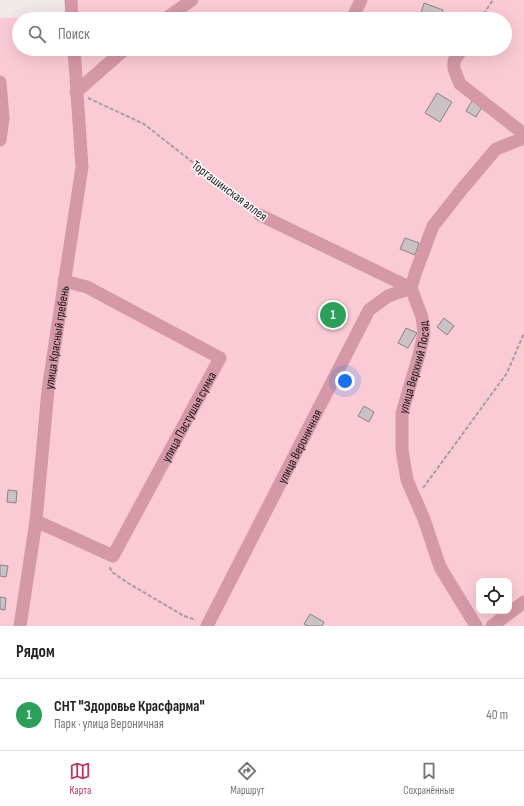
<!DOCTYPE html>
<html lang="ru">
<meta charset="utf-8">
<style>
:root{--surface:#fff;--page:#f2f2f2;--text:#222;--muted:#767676;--line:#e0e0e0;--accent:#c03466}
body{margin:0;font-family:"Sofia Sans Condensed",sans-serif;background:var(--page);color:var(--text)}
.controls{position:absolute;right:12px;bottom:12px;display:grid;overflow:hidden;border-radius:8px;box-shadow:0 4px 16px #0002}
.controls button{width:36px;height:36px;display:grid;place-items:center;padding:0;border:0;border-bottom:1px solid var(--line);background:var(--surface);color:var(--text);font:20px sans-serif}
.you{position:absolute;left:345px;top:381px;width:14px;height:14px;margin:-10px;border:3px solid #fff;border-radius:50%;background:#1a73e8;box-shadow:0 0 0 6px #1a73e833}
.badge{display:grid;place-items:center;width:26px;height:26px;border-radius:50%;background:var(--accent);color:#fff;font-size:13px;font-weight:700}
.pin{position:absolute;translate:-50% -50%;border:2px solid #fff;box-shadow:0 1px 4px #0006}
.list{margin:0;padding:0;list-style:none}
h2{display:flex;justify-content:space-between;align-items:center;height:52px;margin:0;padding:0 16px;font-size:17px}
h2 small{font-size:13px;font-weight:400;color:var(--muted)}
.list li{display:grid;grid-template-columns:26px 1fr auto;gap:12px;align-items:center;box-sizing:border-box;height:72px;padding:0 16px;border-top:1px solid var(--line)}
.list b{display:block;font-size:15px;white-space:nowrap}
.list p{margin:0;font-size:13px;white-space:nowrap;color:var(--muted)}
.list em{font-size:13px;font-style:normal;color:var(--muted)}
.icon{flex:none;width:22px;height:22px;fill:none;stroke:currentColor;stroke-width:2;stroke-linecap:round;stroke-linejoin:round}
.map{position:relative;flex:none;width:524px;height:626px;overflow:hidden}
.search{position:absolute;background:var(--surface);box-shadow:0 4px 16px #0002;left:12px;right:12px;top:12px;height:44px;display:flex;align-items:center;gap:10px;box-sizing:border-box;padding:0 14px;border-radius:22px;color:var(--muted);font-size:15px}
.sheet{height:124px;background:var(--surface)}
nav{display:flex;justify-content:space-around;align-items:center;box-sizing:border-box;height:56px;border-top:1px solid var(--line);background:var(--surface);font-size:11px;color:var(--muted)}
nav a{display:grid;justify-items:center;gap:2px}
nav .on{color:var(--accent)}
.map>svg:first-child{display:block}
.green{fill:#fbcbd5;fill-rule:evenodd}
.building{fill:#cac2c4;stroke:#898182}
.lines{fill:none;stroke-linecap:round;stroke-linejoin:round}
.path{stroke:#a59fa0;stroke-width:2;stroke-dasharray:4 2;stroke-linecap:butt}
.minor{stroke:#d598a7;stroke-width:13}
.labels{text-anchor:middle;stroke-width:3;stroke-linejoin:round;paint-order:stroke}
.street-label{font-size:13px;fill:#1c1a1a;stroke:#fff}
</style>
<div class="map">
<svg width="524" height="626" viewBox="0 0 524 626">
<rect width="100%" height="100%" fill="#f1e8ea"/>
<path class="green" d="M75,0H524V626H0V18H75ZM19,19H505V49H19ZM479,581H509V611H479Z"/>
<g class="building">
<path d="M424,3L443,10L440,19H419Z"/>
<path d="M437,93L452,102L440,122L425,113Z"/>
<path d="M472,101L482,107L476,117L466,111Z"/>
<path d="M405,238L419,243L415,255L400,249Z"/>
<path d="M444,318L454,326L447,335L437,327Z"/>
<path d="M406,328L417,333L408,348L398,343Z"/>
<path d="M364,406L374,412L369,422L358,416Z"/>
<path d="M8,490L17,491L16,503L7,502Z"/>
<path d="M0,565L8,566L6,577L0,576Z"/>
<path d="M0,597L6,598L5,610L0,609Z"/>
<path d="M310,614L324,622L322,626H308L304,624Z"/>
</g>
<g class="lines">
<g class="path">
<path d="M480,19L493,0"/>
<path d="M88,98L144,124L251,208"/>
<path d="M423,488L507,373L524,333"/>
<path d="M110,567V568L112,572L128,583L184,616L196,620"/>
</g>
<g class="minor">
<path d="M71,0L72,19"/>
<path d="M165,19L192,0"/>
<path d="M352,19L361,0"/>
<path d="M462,49L454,61V69L460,84L524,134"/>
<path d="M0,82L3,118L0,140"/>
<path d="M76,92L125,49"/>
<path d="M260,215L411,288"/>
<path id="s1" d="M36,521L113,556L220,358L87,287L64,281"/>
<path id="s2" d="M20,626L36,521L48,390L82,167L74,49"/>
<path id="s3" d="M207,626L369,310L388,296L411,288"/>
<path id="s4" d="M476,626L440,567L424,519L407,480L402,450V413L419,355L424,333L422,317L411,288L415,274L433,226L463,188L496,149L524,138"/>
<path d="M492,626L524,602"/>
</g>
</g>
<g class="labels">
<g class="street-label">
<text transform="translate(230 190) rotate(37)" y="5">Торгашинская аллея</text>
<text dy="5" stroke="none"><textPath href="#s2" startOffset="291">улица Красный гребень</textPath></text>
<text dy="5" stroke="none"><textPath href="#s4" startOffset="277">улица Верхний Посад</textPath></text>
<text dy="5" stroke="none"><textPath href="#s1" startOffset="243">улица Пастушья сумка</textPath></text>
<text dy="5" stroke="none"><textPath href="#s3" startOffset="202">улица Вероничная</textPath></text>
</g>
</g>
</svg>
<div class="controls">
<button><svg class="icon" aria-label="locate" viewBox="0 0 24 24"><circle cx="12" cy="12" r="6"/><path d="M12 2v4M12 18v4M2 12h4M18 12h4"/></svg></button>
</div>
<div class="you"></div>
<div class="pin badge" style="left:333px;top:315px;background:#2e9e5b">1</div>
<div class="search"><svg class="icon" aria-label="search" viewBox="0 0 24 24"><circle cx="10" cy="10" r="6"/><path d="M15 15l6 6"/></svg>Поиск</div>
</div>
<section class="sheet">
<h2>Рядом<small></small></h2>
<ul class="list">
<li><span class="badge" style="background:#2e9e5b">1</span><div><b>СНТ &quot;Здоровье Красфарма&quot;</b><p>Парк · улица Вероничная</p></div><em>40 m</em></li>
</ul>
</section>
<nav>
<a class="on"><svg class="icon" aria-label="map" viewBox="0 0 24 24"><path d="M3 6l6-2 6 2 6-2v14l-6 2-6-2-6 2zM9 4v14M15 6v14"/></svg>Карта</a>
<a><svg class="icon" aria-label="directions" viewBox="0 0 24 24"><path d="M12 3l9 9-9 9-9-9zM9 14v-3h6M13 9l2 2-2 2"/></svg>Маршрут</a>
<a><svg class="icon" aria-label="saved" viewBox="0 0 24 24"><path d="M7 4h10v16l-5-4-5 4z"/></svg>Сохранённые</a>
</nav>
